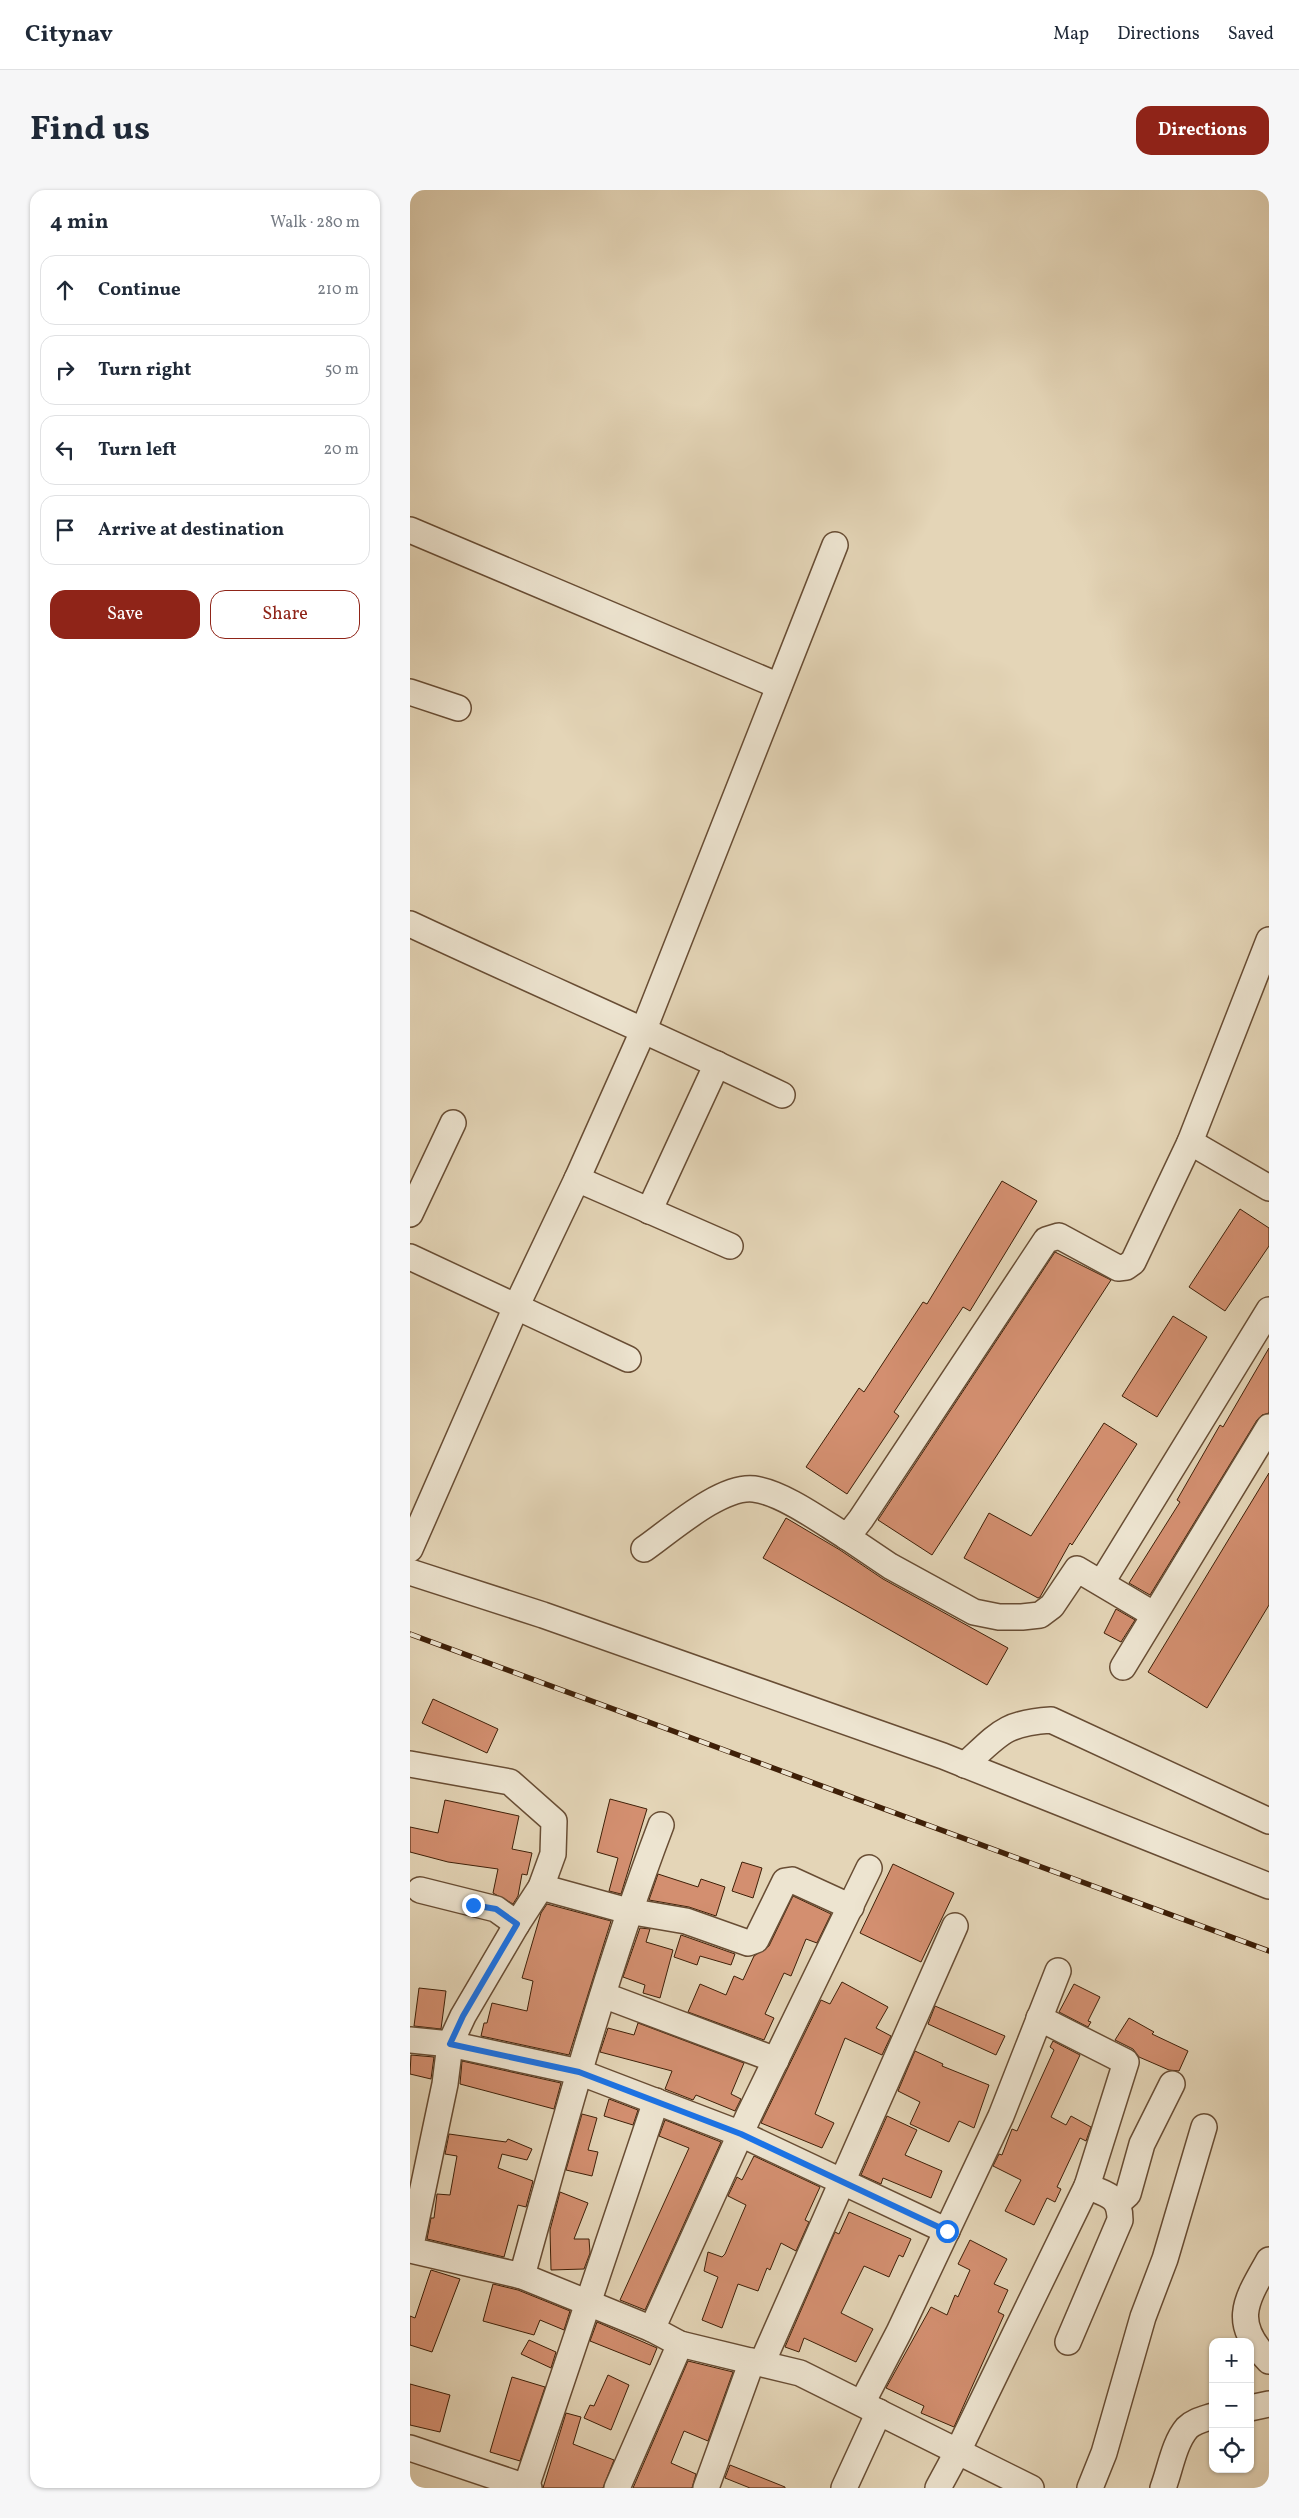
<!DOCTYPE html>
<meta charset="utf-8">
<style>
:root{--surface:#fff;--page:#f6f6f7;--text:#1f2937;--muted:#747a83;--line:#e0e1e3;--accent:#8f2418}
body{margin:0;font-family:Vollkorn,serif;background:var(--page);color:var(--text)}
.controls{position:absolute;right:15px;bottom:15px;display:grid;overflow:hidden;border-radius:10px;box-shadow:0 1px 4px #0004}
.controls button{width:45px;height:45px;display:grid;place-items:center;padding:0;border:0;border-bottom:1px solid var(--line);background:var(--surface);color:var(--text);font:25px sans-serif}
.stop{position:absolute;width:15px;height:15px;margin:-11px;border:4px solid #1a73e8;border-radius:50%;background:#fff}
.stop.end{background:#1a73e8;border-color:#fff;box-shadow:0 1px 5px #0008}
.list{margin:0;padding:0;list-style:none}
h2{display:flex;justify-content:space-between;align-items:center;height:65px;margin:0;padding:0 20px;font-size:21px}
h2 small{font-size:16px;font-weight:400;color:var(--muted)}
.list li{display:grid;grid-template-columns:32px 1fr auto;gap:15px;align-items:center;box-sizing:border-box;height:70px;margin:0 10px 10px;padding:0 10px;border:1px solid var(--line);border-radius:15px}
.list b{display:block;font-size:19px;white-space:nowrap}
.list em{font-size:16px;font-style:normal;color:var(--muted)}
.actions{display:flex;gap:10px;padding:15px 20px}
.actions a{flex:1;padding:11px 0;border:1px solid var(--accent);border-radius:15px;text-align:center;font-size:18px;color:var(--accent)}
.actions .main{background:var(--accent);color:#fff}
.icon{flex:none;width:28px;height:28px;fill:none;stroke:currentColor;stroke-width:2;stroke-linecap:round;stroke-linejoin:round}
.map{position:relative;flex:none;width:859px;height:2298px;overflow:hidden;border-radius:15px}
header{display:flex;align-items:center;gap:30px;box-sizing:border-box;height:70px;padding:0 25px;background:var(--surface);border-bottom:1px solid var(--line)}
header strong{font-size:24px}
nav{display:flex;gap:28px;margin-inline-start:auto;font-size:18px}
.intro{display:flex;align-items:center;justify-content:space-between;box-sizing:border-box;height:120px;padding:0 30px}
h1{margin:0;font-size:35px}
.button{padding:12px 22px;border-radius:15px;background:var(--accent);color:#fff;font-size:18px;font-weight:700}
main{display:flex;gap:30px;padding:0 30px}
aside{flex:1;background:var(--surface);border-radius:15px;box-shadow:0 1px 4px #0004}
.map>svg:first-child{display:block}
.building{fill:#d38f70;stroke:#3f2008}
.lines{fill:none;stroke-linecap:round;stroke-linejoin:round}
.minor-casing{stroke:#684d34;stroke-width:28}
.minor{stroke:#ede4d0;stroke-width:25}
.rail-casing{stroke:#3f2008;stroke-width:5.5}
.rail{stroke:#ede4d0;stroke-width:4;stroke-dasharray:11;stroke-linecap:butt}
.route{stroke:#1a73e8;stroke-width:6}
</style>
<header>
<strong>Citynav</strong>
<nav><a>Map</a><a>Directions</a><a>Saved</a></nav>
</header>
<div class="intro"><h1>Find us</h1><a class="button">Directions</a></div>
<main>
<aside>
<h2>4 min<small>Walk · 280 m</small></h2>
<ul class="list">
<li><svg class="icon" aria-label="ahead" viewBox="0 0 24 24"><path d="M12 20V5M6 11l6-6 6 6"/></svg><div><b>Continue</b></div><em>210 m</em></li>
<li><svg class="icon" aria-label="right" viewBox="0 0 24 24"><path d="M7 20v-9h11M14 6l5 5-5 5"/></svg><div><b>Turn right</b></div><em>50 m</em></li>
<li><svg class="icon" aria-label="left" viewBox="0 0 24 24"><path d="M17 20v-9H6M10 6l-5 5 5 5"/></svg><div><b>Turn left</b></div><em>20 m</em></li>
<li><svg class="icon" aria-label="arrive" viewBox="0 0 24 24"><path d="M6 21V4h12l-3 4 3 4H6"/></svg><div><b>Arrive at destination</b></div></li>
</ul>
<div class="actions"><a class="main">Save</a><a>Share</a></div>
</aside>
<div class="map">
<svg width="859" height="2298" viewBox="0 0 859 2298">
<rect width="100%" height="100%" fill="#e4d5b7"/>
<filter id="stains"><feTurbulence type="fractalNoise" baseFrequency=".004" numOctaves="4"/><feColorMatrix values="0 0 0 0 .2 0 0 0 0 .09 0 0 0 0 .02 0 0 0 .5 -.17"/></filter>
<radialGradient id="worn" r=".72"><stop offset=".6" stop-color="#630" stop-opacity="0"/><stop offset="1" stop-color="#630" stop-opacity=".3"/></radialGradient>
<g class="building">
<path d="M592,991L627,1011L560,1121L553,1117L484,1222L489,1226L437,1304L396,1277L449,1198L454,1202L513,1112L517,1114Z"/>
<path d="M830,1019L859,1038V1056L815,1121L779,1097Z"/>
<path d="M645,1062L701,1090L522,1365L468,1330Z"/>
<path d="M763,1126L797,1147L747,1227L712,1206Z"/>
<path d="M859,1158V1223L852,1225L847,1230L740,1405L719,1393L770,1312L767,1310L810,1235L813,1237Z"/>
<path d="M694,1233L727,1254L662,1355L660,1353L630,1407L628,1408L554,1368L579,1323L621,1346Z"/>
<path d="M859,1283V1415L797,1518L738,1482Z"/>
<path d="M376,1328L430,1360L473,1389L598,1458L577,1495L353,1368Z"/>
<path d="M706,1419L725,1430L711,1452L694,1443Z"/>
<path d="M23,1509L88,1539L77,1563L12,1533Z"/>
<path d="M200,1609L237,1619L211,1704L199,1701L208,1668L187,1662Z"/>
<path d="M35,1610L109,1626L102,1659L122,1663L117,1685L112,1684L108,1706L103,1714L83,1703L88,1679L38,1672L0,1662V1637L28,1643Z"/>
<path d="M332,1672L352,1678L343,1708L322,1701Z"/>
<path d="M483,1674L544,1703L511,1772L450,1743Z"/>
<path d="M248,1684L288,1697L291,1689L315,1697L306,1726L279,1717L239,1710Z"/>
<path d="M383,1706L421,1724L407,1753L396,1749L381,1786L374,1783L355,1824L364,1828L354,1850L278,1822L290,1794L316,1805L324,1786L333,1790L344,1766L359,1756Z"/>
<path d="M137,1714L201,1731L159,1865L71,1846L74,1833H77L82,1813L117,1821L123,1791L112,1788L131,1723Z"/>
<path d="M230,1738L240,1739L236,1752L263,1760L250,1808L233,1803L235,1795L213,1787Z"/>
<path d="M271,1745L325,1764L321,1775L290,1766L287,1775L264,1767Z"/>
<path d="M432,1792L478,1817L466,1838L481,1846L472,1865L435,1848L405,1924L424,1933L412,1958L351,1933L411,1810L420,1814Z"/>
<path d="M664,1794L690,1807L678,1831L681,1832L678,1837L649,1822Z"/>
<path d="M9,1798L36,1801L31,1839L4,1836Z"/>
<path d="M525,1816L595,1846L586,1865L518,1834Z"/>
<path d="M719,1828L744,1842L742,1844L778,1861L769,1881L759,1880L729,1867L723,1859L705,1850Z"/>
<path d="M228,1833L334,1873L321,1904L331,1909L325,1921L286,1905L283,1910L255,1899L262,1881L190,1862L198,1838L224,1845Z"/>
<path d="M643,1851L670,1865L641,1927L656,1935L661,1926L681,1937L676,1951L670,1948L647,1997L651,1999L645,2012L637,2008L624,2035L595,2021L611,1990L583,1976L589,1964L592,1965L602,1939L607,1941L644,1860L640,1857Z"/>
<path d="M505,1861L533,1874L532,1876L579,1895L564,1938L549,1931L539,1952L500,1934L510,1912L488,1901Z"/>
<path d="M1,1865L24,1867L21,1889L0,1884Z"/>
<path d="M52,1871L151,1893L144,1919L50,1894Z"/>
<path d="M199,1909L228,1920L223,1935L194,1926Z"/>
<path d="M172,1924L187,1928L178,1960L188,1962L182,1986L156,1980Z"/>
<path d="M477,1926L507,1940L495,1965L532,1981L521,2008L473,1988L471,1994L451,1985Z"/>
<path d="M255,1930L311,1952L235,2120L210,2110L279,1958L249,1946Z"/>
<path d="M39,1944L96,1952L98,1949L122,1959L117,1970L92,1964L88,1978L123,1991L116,2017L108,2015L94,2067L17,2049L21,2028H24L27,2004L40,2005L47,1966L35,1964Z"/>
<path d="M344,1966L410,1997L395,2030L399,2032L386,2061L371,2053L360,2080L357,2078L348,2101L328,2094L312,2138L292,2130L308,2087L294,2081L298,2062L312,2067L315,2064L336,2015L318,2006L327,1987L332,1990Z"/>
<path d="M150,2002L178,2013L164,2049H179L180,2063L174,2079L141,2080L140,2040Z"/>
<path d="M439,2022L501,2049L493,2067L489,2065L479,2087L454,2076L431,2123L463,2139L446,2172L394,2148L389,2162L375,2157L425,2042L429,2044Z"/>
<path d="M560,2050L597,2069L584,2094L598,2100L588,2122L594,2125L544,2237L511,2223L514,2216L476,2198L521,2117L537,2125L545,2105L548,2107L560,2080L548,2074Z"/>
<path d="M21,2080L50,2089L22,2162L0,2155V2126L5,2128Z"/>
<path d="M83,2094L108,2100L160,2121L154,2140L130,2130L124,2145L73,2131Z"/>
<path d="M187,2132L247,2158L240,2175L180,2151Z"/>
<path d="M119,2150L146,2162L141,2178L111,2164Z"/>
<path d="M278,2171L323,2182L298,2251L274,2241L261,2273L286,2284L282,2298H223Z"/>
<path d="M198,2185L219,2195L201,2240L174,2228L180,2215L184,2216Z"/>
<path d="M102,2187L135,2197L110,2271L80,2262Z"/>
<path d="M0,2194L40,2205L30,2242L0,2235Z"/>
<path d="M156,2223L171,2227L163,2254L204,2270L193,2298H133Z"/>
<path d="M320,2275L375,2297V2298H340L315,2288Z"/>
</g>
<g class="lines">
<g class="minor-casing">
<g id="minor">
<path d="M0,340L369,496"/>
<path d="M0,502L48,518"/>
<path d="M0,734C124,792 249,846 372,905"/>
<path d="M780,952L859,998"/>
<path d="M167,989L320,1056"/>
<path d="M239,1021L307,874"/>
<path d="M0,1024L43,933"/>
<path d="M0,1067L218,1169"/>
<path d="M437,1347L480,1376L564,1422L589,1427H612L630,1425L642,1416L667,1379L743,1424"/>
<path d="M0,1359L106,1117L167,989L234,839L425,355"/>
<path d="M234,1359C260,1341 311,1295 344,1299C373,1303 411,1331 437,1347L451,1329L636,1050L649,1046L708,1078L716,1077L723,1072L780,952L859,750"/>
<path d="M0,1382L133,1425L533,1566L859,1696"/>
<path d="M692,1392L859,1120"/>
<path d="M713,1477L859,1237"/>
<path d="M0,1574L100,1592L144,1631L143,1664L131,1697L107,1734L53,1826L40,1854L35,1894L0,2060L112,2086L242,2139L270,2154L390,2183L621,2298"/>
<path d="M555,1575C589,1544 594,1533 641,1530L859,1631"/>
<path d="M131,1697L218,1721L276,1731L338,1753L346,1750L375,1691L382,1690L441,1717"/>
<path d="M10,1700L86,1719L107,1734"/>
<path d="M193,1805L366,1870"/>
<path d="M0,1850L40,1854L169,1882L331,1944L537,2041"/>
<path d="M708,2013L718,2004L732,1954L762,1894"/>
<path d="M859,2070C835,2112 821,2132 859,2171"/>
<path d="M112,2086C154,1934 195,1782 251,1635"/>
<path d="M242,2139L339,1925L459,1678"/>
<path d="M658,2152L710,2030C710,2005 697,2005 677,1996"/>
<path d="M352,2173L545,1736"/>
<path d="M452,2213L489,2142L591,1926L648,1781"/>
<path d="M840,2218L859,2214"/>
<path d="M0,2258L119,2298"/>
<path d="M116,2297L246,1911"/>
<path d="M207,2298L270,2154"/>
<path d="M296,2298L342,2171"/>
<path d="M434,2298L469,2222"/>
<path d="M528,2298L548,2261L677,1996L716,1872L629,1828"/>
<path d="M680,2298L694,2263L733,2127L755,2069L794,1937"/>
<path d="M753,2298C760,2280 764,2253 777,2238C784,2231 794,2229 803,2226"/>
</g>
</g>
<use href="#minor" class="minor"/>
<g class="rail-casing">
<path id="rail" d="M0,1444L859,1761"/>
</g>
<use href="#rail" class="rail"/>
</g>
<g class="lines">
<path class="route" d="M63,1715L86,1719L107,1734L53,1826L40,1854L169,1882L331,1944L537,2041"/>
</g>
<rect width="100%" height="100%" filter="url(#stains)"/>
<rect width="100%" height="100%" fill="url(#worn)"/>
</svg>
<div class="controls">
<button>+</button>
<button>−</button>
<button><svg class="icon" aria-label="locate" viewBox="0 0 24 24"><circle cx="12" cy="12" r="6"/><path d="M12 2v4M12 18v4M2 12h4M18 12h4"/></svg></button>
</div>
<div class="stop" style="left:537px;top:2041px"></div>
<div class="stop end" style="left:63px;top:1715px"></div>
</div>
</main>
